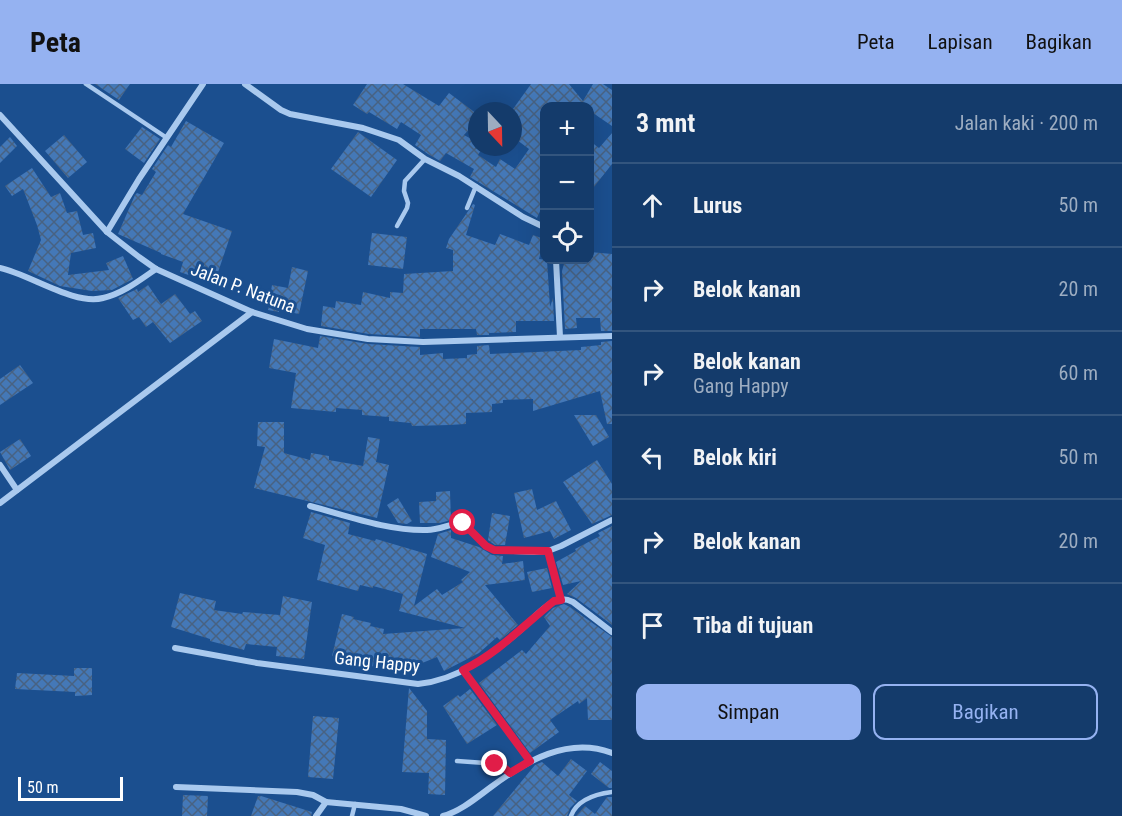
<!DOCTYPE html>
<html lang="id">
<meta charset="utf-8">
<style>
:root{--surface:#143b6b;--page:#1d4271;--text:#f1f3f6;--muted:#9dadc1;--line:#33557e;--accent:#95b2f1}
body{margin:0;font-family:"Roboto Condensed",sans-serif;background:var(--page);color:var(--text)}
.controls{position:absolute;right:18px;top:18px;display:grid;overflow:hidden;border-radius:12px;box-shadow:0 6px 24px #0002}
.controls button{width:54px;height:54px;display:grid;place-items:center;padding:0;border:0;border-bottom:2px solid var(--line);background:var(--surface);color:var(--text);font:30px sans-serif}
.compass{position:absolute;left:468px;top:18px;width:54px;height:54px;border-radius:50%;background:var(--surface);box-shadow:0 6px 24px #0002;rotate:158deg}
.scale{position:absolute;left:18px;bottom:15px;width:105px;box-sizing:border-box;padding-left:6px;border:3px solid #fff;border-top:0;font-size:16px;line-height:21px;white-space:nowrap;color:#fff;-webkit-text-stroke:4px #1b4f8f;paint-order:stroke}
.stop{position:absolute;width:18px;height:18px;margin:-14px;border:4px solid #e11d48;border-radius:50%;background:#fff}
.stop.end{background:#e11d48;border-color:#fff;box-shadow:0 2px 6px #0008}
.list{margin:0;padding:0;list-style:none}
h2{display:flex;justify-content:space-between;align-items:center;height:78px;margin:0;padding:0 24px;font-size:26px}
h2 small{font-size:20px;font-weight:400;color:var(--muted)}
.list li{display:grid;grid-template-columns:39px 1fr auto;gap:18px;align-items:center;box-sizing:border-box;height:84px;padding:0 24px;border-top:2px solid var(--line)}
.list b{display:block;font-size:22px;white-space:nowrap}
.list p{margin:0;font-size:20px;white-space:nowrap;color:var(--muted)}
.list em{font-size:20px;font-style:normal;color:var(--muted)}
.actions{display:flex;gap:12px;padding:18px 24px}
.actions a{flex:1;padding:14px 0;border:2px solid var(--accent);border-radius:12px;text-align:center;font-size:21px;color:var(--accent)}
.actions .main{background:var(--accent);color:#111}
.icon{flex:none;width:33px;height:33px;fill:none;stroke:currentColor;stroke-width:2;stroke-linecap:round;stroke-linejoin:round}
.map{position:relative;flex:none;width:612px;height:732px;overflow:hidden}
header{display:flex;align-items:center;gap:36px;box-sizing:border-box;height:84px;padding:0 30px;background:var(--accent);color:#111}
header strong{font-size:28px}
nav{display:flex;gap:33px;margin-inline-start:auto;font-size:21px}
main{display:flex}
aside{flex:1;background:var(--surface)}
.map>svg:first-child{display:block}
.building{fill:url(#building-cross-hatch)}
.lines{fill:none;stroke-linecap:round;stroke-linejoin:round}
.lane{stroke:#a9c9ee;stroke-width:4.5}
.street{stroke:#a9c9ee;stroke-width:6}
.route{stroke:#e11d48;stroke-width:8}
.labels{text-anchor:middle;stroke-width:6;stroke-linejoin:round;paint-order:stroke}
.street-label{font-size:18px;fill:#fff;stroke:#1b4f8f}
</style>
<header>
<strong>Peta</strong>
<nav><a>Peta</a><a>Lapisan</a><a>Bagikan</a></nav>
</header>
<main>
<div class="map">
<svg width="612" height="732" viewBox="0 0 612 732">
<defs>
<pattern id="building-cross-hatch" width="8" height="8" patternUnits="userSpaceOnUse" patternTransform="scale(1.5)"><rect width="8" height="8" fill="#4478b7"/><path d="M0 0l8 8M0 8l8-8" fill="none" stroke="#486282"/></pattern>
</defs>
<rect width="100%" height="100%" fill="#1b4f8f"/>
<g class="building">
<path d="M95,0H130L119,16Z"/>
<path d="M367,0H403L439,22L449,9L477,30V37L464,51L477,58V63H483L478,71L496,83L500,75L515,85L529,65L513,53V25L531,0H569L583,17L593,0H603L612,6V42L590,27V22H544V118L537,134L470,93L474,85L446,69L440,77L428,70L415,61L421,51L401,38L397,45L369,28L367,30L353,21Z"/>
<path d="M186,37L224,59L183,130L232,147L214,200L180,188L183,178L161,170V169L118,150L135,111L137,109L142,111L156,88L152,85L168,61L171,63Z"/>
<path d="M142,43L160,55L144,79L125,65Z"/>
<path d="M358,48L397,76L371,113L331,85Z"/>
<path d="M612,49V80L590,108V57L599,64Z"/>
<path d="M64,51L87,78L68,94L45,67Z"/>
<path d="M10,53L17,62L0,79V63Z"/>
<path d="M32,84L51,113L60,109L67,129L77,127L83,151L93,149L96,164L71,169L68,191L109,186L106,179L123,172L133,195L112,206L92,207L60,202L28,187L41,156L37,141L23,105L12,112L5,102Z"/>
<path d="M473,120L475,121L466,151L495,161L500,150L529,161L533,151L544,155L539,175L547,176L550,223L553,214L554,237H516V248L489,249V251H477L476,245H420V253L369,250L321,242L323,222L335,224L336,217L361,221L363,208L390,214V208L403,209L404,190L453,187V166L446,164L449,155Z"/>
<path d="M372,149L407,153L403,185L368,181Z"/>
<path d="M590,168L612,170V247H601L600,234H576L577,244L565,245L562,187L565,176H590Z"/>
<path d="M292,183L308,187L299,230L279,226V228L268,226L272,201L288,204Z"/>
<path d="M148,201L161,220L175,210L190,230L195,227L202,237L170,259L153,238L146,243L139,233L133,236L118,214L137,205L138,208Z"/>
<path d="M320,252L368,260L420,263V271L443,269V275L467,274V271L477,270V262L489,261L490,270L581,266V263L601,261V258L612,257V340H607L600,307L533,327V315L503,316V319L492,320V328L466,329V340L449,341L412,342L411,339L389,337V333L362,331V326L336,324V328L291,324L296,289L269,284L274,255L318,264Z"/>
<path d="M20,281L33,299L0,321V295Z"/>
<path d="M574,331H596L609,353L593,362Z"/>
<path d="M258,338H284V369L310,376L311,369L329,372V376L363,382L368,353L380,355L376,378L389,381L377,434L254,404L265,363L257,362Z"/>
<path d="M20,355L31,372L10,386L0,368Z"/>
<path d="M597,376L612,400V431L592,440L563,398Z"/>
<path d="M532,405L537,426L556,417L571,446L554,455L550,447L524,454L514,409Z"/>
<path d="M450,407L451,436L440,439H420L419,418L436,417V408Z"/>
<path d="M398,414L412,437L407,440L398,439L387,421Z"/>
<path d="M311,428L350,439L348,450L375,457L376,455L427,470L414,522L437,505L442,511L463,498L461,496L470,488L431,473L438,450L451,446V454L479,463L492,471L503,472L502,480L523,477L525,496L485,501L518,541L500,556L497,553L479,569L444,587L437,573L410,584L411,587L388,588L387,586L332,572L342,530L354,533L353,535L371,539L370,542L384,545L383,550L465,544L399,527L403,510L373,502V504L360,501L358,507L317,496L325,461L303,454Z"/>
<path d="M492,429L510,432L505,461H495L488,456Z"/>
<path d="M612,442V541L576,514L567,510L581,497L563,501L556,478L576,467L575,465L600,452L598,449Z"/>
<path d="M547,484L552,504L532,508L527,488Z"/>
<path d="M180,509L216,517L214,526L242,530L243,528L280,531L283,512L312,518L304,575L276,572L277,563L246,560L244,566L210,557V555L171,543Z"/>
<path d="M564,520L570,523L612,553V636H588L587,614L579,620L578,617L550,636L559,648L530,669L479,599L522,566L526,570L550,542L544,533L553,524Z"/>
<path d="M74,584H92V611L75,612V608L15,605L17,589L74,592Z"/>
<path d="M409,604L427,627V655L446,656L445,711L428,710L429,689L402,688Z"/>
<path d="M470,605L497,641L467,660L443,622L458,611L460,613Z"/>
<path d="M313,632L339,634L333,695L308,693Z"/>
<path d="M571,675L587,687L569,711L577,717L570,724L567,732H493L535,681L542,678L558,692Z"/>
<path d="M600,678L612,687V704H609L591,690Z"/>
<path d="M183,711L208,712L207,732H182Z"/>
<path d="M258,712H261L312,728L311,732H251Z"/>
<path d="M607,713H612V732H576L585,722L595,730Z"/>
</g>
<g class="lines">
<g class="lane">
<path d="M86,0L167,54"/>
<path d="M467,124L476,102"/>
<path d="M397,142L407,124L408,119L404,107L405,97L425,75"/>
<path d="M457,677L499,680L510,689"/>
<path d="M352,732L355,720"/>
<path d="M571,732C577,716 596,710 612,708"/>
</g>
<g class="street">
<path d="M245,0L281,26L290,30L363,44L399,56L425,75L459,92L523,133L544,143"/>
<path d="M0,31L107,148L139,173L156,185L252,228L307,245L368,255L423,258L612,252"/>
<path d="M107,148L139,95L203,0"/>
<path d="M556,176L560,253"/>
<path d="M0,184C29,190 75,222 103,214C122,210 140,196 156,185"/>
<path d="M0,381L17,406"/>
<path d="M0,419L252,228"/>
<path d="M310,422C348,432 388,447 427,446C440,446 451,439 463,439L486,462L494,466L534,468L548,467L561,462L612,436"/>
<path d="M548,467L561,516"/>
<path d="M175,564L257,579L418,600C459,596 493,570 523,544C532,535 543,523 555,517C561,514 567,515 573,518L612,548"/>
<path d="M463,586L530,677"/>
<path d="M176,703L297,708L313,711L326,718"/>
<path d="M316,732L326,718L401,725L426,732"/>
<path d="M443,732C461,727 476,714 491,703C526,677 568,652 612,669"/>
</g>
</g>
<g class="lines">
<path class="route" d="M463,439L486,462L494,466L548,467L561,516L554,517C524,541 498,569 463,586L530,677L510,689L502,682L495,680"/>
</g>
<g class="labels">
<g class="street-label">
<text transform="translate(243 204) rotate(21)" y="6">Jalan P. Natuna</text>
<text transform="translate(377 578) rotate(6)" y="6">Gang Happy</text>
</g>
</g>
</svg>
<div class="controls">
<button>+</button>
<button>−</button>
<button><svg class="icon" aria-label="locate" viewBox="0 0 24 24"><circle cx="12" cy="12" r="6"/><path d="M12 2v4M12 18v4M2 12h4M18 12h4"/></svg></button>
</div>
<svg class="compass" viewBox="-18 -18 36 36"><path d="M0-13l5 13h-10z" fill="#e53935"/><path d="M0 13l5-13h-10z" fill="#9dadc1"/></svg>
<div class="scale">50 m</div>
<div class="stop" style="left:463px;top:439px"></div>
<div class="stop end" style="left:495px;top:680px"></div>
</div>
<aside>
<h2>3 mnt<small>Jalan kaki · 200 m</small></h2>
<ul class="list">
<li><svg class="icon" aria-label="ahead" viewBox="0 0 24 24"><path d="M12 20V5M6 11l6-6 6 6"/></svg><div><b>Lurus</b></div><em>50 m</em></li>
<li><svg class="icon" aria-label="right" viewBox="0 0 24 24"><path d="M7 20v-9h11M14 6l5 5-5 5"/></svg><div><b>Belok kanan</b></div><em>20 m</em></li>
<li><svg class="icon" aria-label="right" viewBox="0 0 24 24"><path d="M7 20v-9h11M14 6l5 5-5 5"/></svg><div><b>Belok kanan</b><p>Gang Happy</p></div><em>60 m</em></li>
<li><svg class="icon" aria-label="left" viewBox="0 0 24 24"><path d="M17 20v-9H6M10 6l-5 5 5 5"/></svg><div><b>Belok kiri</b></div><em>50 m</em></li>
<li><svg class="icon" aria-label="right" viewBox="0 0 24 24"><path d="M7 20v-9h11M14 6l5 5-5 5"/></svg><div><b>Belok kanan</b></div><em>20 m</em></li>
<li><svg class="icon" aria-label="arrive" viewBox="0 0 24 24"><path d="M6 21V4h12l-3 4 3 4H6"/></svg><div><b>Tiba di tujuan</b></div></li>
</ul>
<div class="actions"><a class="main">Simpan</a><a>Bagikan</a></div>
</aside>
</main>
